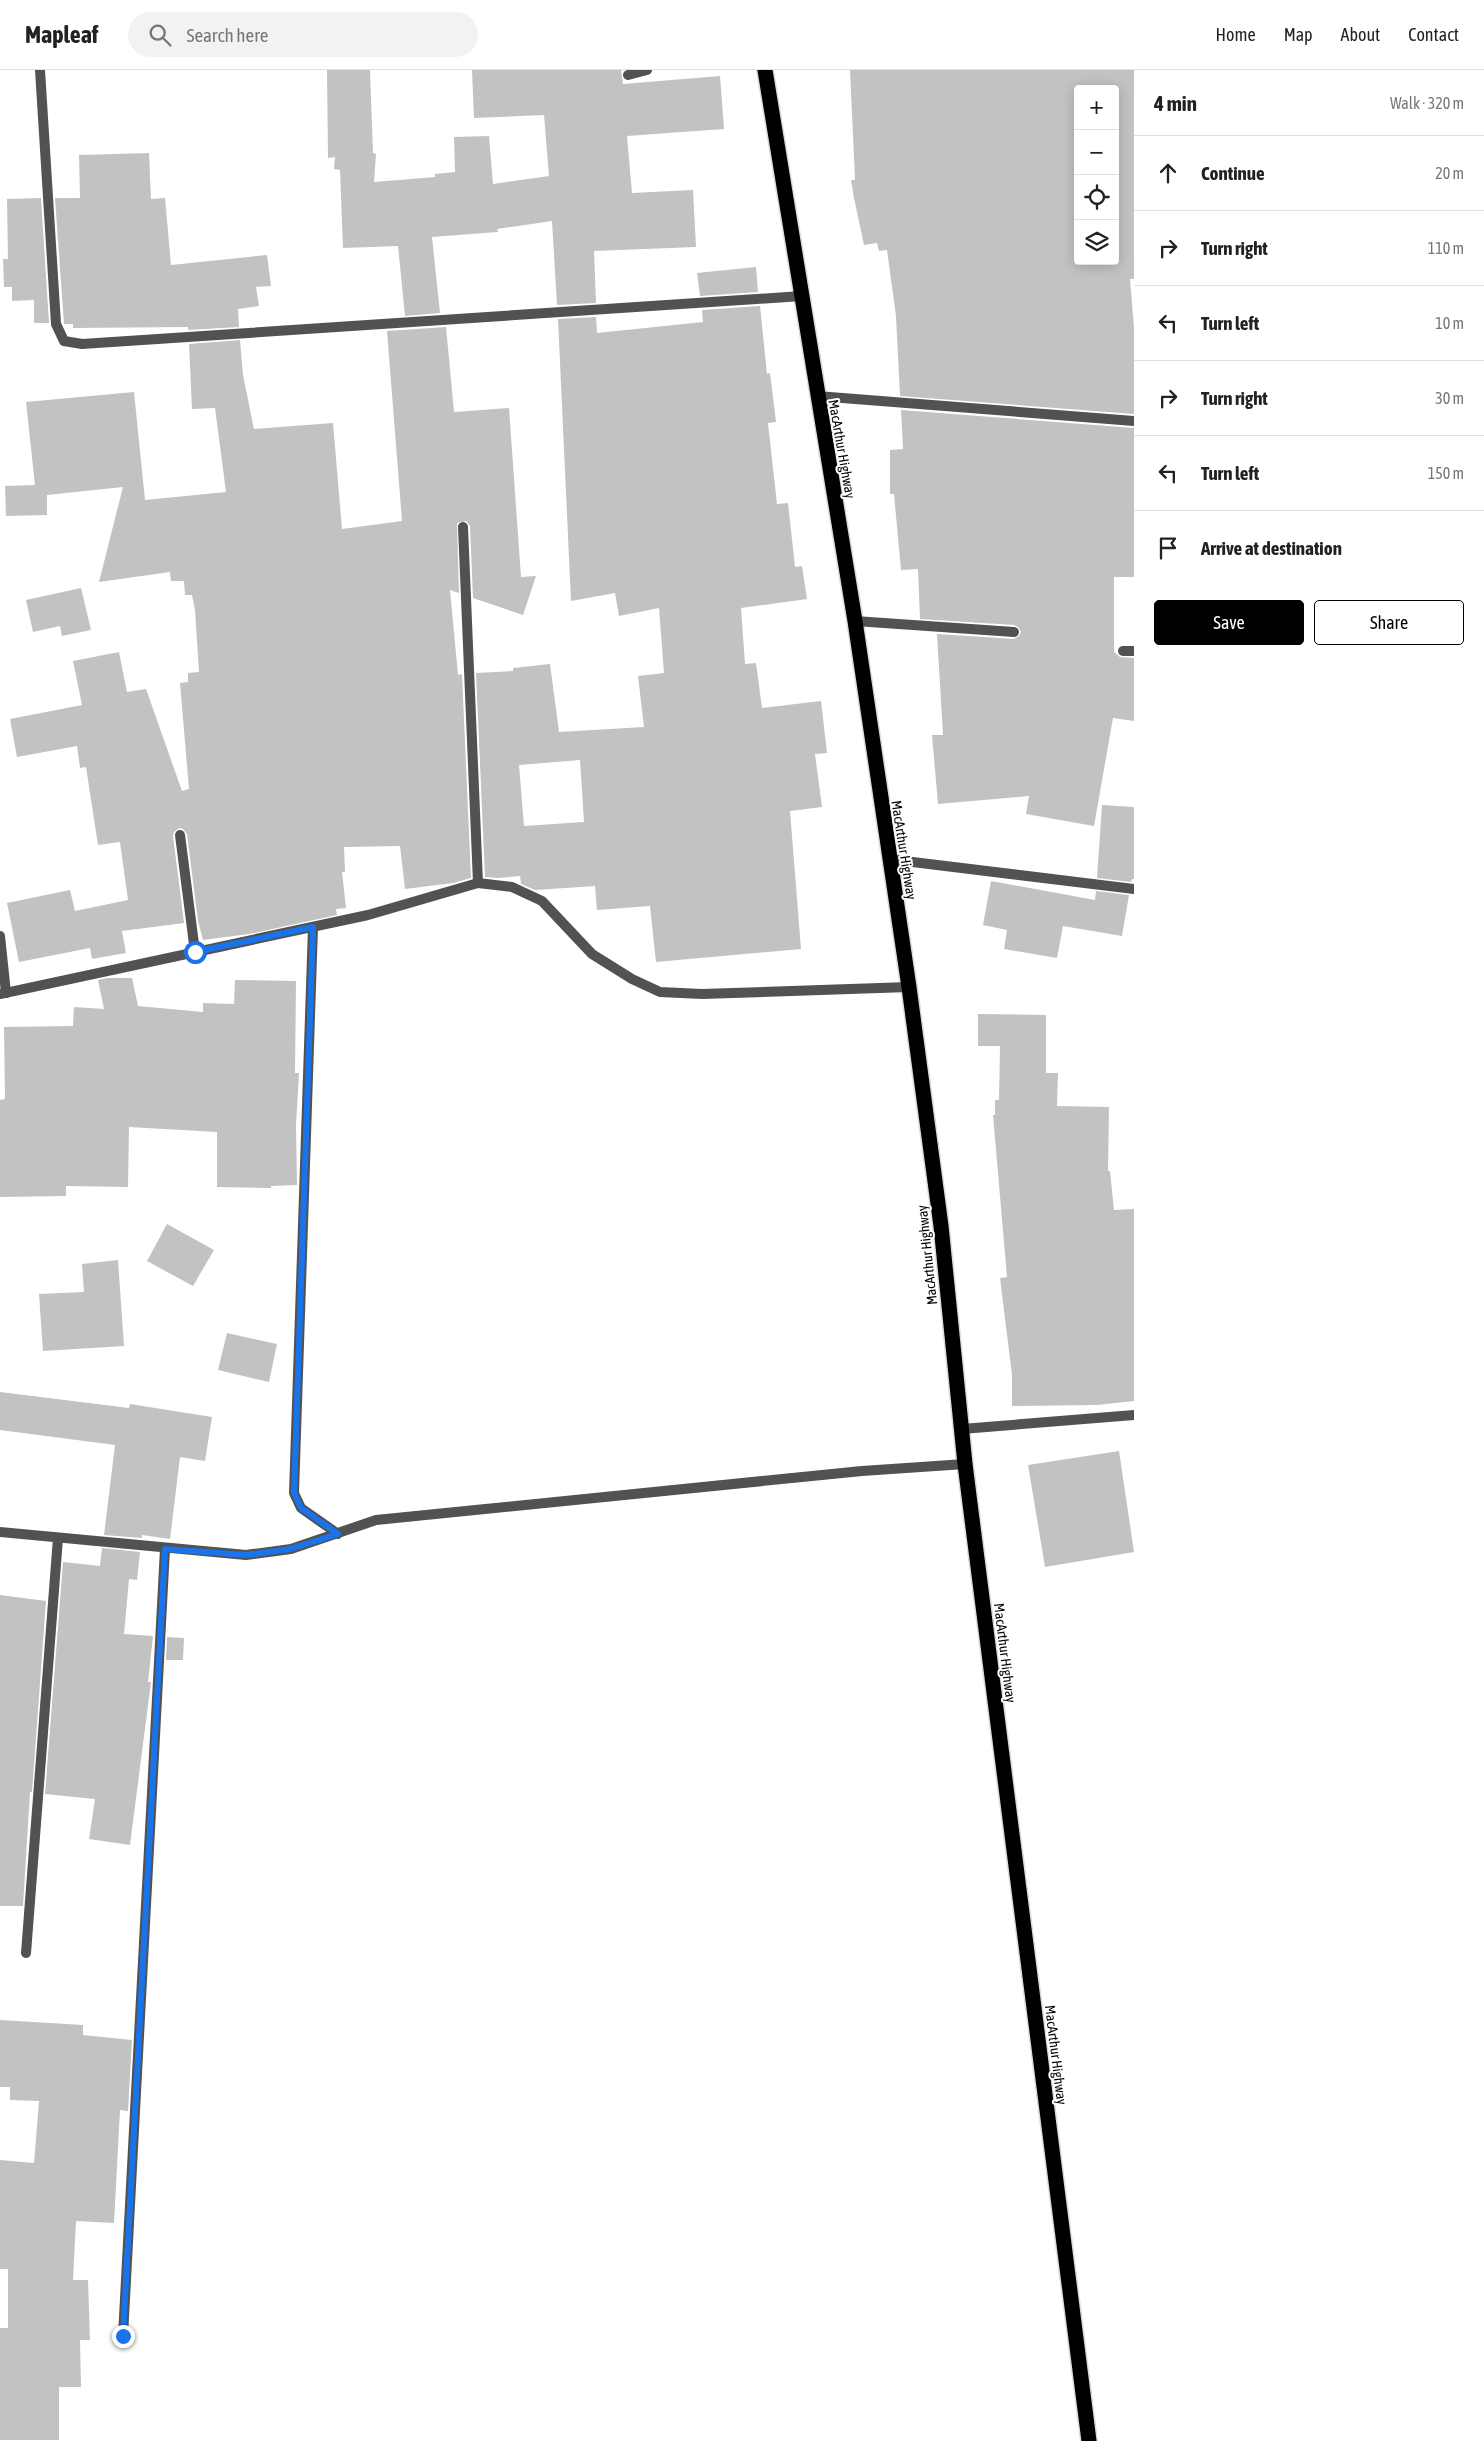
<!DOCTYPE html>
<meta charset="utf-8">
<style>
:root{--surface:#fff;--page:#f2f2f2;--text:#222;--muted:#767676;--line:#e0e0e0;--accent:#000}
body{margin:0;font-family:"Asap Condensed",sans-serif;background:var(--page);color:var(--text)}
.controls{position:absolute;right:15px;top:15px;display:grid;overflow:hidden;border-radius:5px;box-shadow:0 2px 12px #0003}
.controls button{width:45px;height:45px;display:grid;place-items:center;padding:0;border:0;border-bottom:1px solid var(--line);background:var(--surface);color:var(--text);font:25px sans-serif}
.stop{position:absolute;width:15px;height:15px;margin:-11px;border:4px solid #1a73e8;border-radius:50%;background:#fff}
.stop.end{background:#1a73e8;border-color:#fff;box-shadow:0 1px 5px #0008}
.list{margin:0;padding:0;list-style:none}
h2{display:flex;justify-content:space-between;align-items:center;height:65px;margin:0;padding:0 20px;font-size:21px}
h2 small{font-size:16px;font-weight:400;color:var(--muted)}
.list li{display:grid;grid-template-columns:32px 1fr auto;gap:15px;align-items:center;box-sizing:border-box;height:75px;padding:0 20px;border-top:1px solid var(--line)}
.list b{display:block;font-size:19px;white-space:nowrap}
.list em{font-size:16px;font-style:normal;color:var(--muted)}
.actions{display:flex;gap:10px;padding:15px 20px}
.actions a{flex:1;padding:11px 0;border:1px solid var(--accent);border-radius:5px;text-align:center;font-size:18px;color:var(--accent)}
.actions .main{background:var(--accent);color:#fff}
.icon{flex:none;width:28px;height:28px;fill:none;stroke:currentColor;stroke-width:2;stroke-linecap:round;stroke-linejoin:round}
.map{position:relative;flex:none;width:1134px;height:2371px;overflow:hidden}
header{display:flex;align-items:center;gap:30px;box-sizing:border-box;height:70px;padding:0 25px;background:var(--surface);border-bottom:1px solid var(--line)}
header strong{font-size:24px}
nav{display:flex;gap:28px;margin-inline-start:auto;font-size:18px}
.search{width:350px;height:45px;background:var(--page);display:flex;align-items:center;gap:12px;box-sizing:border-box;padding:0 18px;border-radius:28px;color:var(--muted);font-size:19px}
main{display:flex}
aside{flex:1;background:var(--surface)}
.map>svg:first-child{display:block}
.building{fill:#c2c2c2;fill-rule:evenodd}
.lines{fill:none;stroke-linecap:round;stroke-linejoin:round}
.highway-casing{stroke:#dbdbdb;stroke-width:18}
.lane{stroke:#525252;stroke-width:10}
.street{stroke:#525252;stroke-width:10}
.highway{stroke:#000;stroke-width:15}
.route{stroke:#1a73e8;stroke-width:6}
.labels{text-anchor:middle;stroke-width:4;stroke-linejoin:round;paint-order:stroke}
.street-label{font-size:14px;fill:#000;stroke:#fff}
</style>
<header>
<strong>Mapleaf</strong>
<div class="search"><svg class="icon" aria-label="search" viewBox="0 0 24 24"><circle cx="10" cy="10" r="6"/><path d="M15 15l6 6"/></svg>Search here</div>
<nav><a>Home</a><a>Map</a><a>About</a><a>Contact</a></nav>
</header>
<main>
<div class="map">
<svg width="1134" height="2371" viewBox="0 0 1134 2371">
<rect width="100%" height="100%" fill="#fff"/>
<g class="building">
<path d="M327,0H370L373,83L376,84L374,112L435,107V104L455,102L454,67L489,66L493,114L549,106L544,45L474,48L472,0H621L623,14L720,6L724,59L627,66L632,123L693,120L696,177L594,181L596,233L557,235L552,151L497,159L498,162L432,167L440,243L405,246L398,176L343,178L340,100L334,99L335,87L328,88Z"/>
<path d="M850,0H1134V209H1130L1134,258V344L900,326L896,246L887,180L879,181L877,173L864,175L854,128L851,110H855ZM1078,19H1115V191H1078Z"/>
<path d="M149,83L151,129L165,128L171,195L267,185L271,216L256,217L259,236L238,239L239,257L188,260V257L73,258V254H64L55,128H80L79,85Z"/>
<path d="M41,128L49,253H34V230L12,231V217H4L3,189H8L7,129Z"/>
<path d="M756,197L758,222L700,226L697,203Z"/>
<path d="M760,236L767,304L770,303L776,352L768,353L777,434L788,433L795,497L802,496L807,529L741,538L745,594L756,593L762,638L821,631L827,683L815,684L822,737L790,741L801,879L656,892L650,836L597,840L595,816L535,820L521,814L520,806L498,808L485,807L476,603L513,601V598L550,594L559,662L644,657L638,606L664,603L659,538L619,546L615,523L571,531L558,249L596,247L597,263L703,252L702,240ZM580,690L584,752L524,756L519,695Z"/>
<path d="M446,257L454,342L509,338L521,507L536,506L523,545L473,528L470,456L466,451L457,453L459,523L450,520L458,605L462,604L471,808L453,813L405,819L400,776L344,777L345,802H342L346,838L336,839L337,845L249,864L203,870L198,851L187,764L183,759L179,758L174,762L173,766L184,853L122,861L126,883L92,889L90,878L19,892L7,833L70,820L75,841L128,830L120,772L98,775L86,697L80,698L77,676L17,687L10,649L82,635L73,591L119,582L127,622L146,619L182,721L189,719L180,613L188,612V603L199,602L195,540L192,525H185L184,511H171L170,502L99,512L123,417L47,425V445L6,446L5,416L35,415L26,332L134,322L145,430L226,422L215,338L192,339L189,274L240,270L243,305L254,359L333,353L342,459L402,451L387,261Z"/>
<path d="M901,340L1134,358V507H1114V582L1120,587L1134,588V651L1113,648L1094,756L1026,744L1029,726L938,734L932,665H943L937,564L1014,569L1019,566L1021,562L1018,557L1014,555L920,549L918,499L901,500L894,424H890V380L903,379Z"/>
<path d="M81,518L91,560L62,566L60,556L33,562L26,530Z"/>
<path d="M1102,735L1134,737V809H1132L1131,812L1097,808Z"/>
<path d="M991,811L1095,830L1096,821L1129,825L1122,866L1063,856L1057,888L1004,879L1007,860L983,855Z"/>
<path d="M107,908H132L138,936L203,942V933L234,934L235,910L296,911L295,1003H299L296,1055L297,1115L271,1116V1118L217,1117V1062L129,1057L128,1117L66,1116V1126L0,1127V1030L5,1029L4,957L73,956L74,937L104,939L98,910Z"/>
<path d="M978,944L1046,945V1003H1058L1057,1036L1109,1037L1108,1101H1110L1114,1140L1134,1139V1331L1097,1335L1012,1336V1305L1000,1208L1007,1207L993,1045H995V1030H999L1000,976H978Z"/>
<path d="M167,1154L214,1180L193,1216L147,1191Z"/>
<path d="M118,1190L124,1276L43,1281L39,1224L84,1222L82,1194Z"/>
<path d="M227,1263L277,1274L269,1312L218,1300Z"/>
<path d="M0,1322L129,1338L130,1334L212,1347L205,1391L180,1387L170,1469L142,1465V1468L104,1465L115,1375L0,1360Z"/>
<path d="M1119,1381L1134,1482L1045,1497L1028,1395Z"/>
<path d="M102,1478L140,1482L137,1510L129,1509L124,1564L153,1566L148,1612H151L130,1775L89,1769L95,1729L45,1724L63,1492L100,1496Z"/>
<path d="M0,1525L46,1531L32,1722H30L23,1836H0Z"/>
<path d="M167,1567L184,1568L183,1590H166Z"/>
<path d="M0,1950L83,1955V1965L132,1970L128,2041L120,2040L114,2153L76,2151L73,2210H88L90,2270H80L81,2317H59V2370H0V2258H8V2199H0V2090L34,2093L39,2031L10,2030V2017H0Z"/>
</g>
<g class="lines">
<g class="highway-casing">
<path id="highway" d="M765,0L855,551L909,917L941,1156L965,1394L1089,2371"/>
</g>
<g class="lane">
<path d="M628,5L647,0"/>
<path d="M180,765L195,882"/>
<path d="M0,866L6,923"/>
</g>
<g class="street">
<path d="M40,0L56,254L64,271L82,274L802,226"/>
<path d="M817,326L1134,351"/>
<path d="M463,457L478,813"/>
<path d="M855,551L1014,562"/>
<path d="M1123,581H1134"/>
<path d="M888,789L1134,819"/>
<path d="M313,857L294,1423L301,1438L338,1464"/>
<path d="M0,924L368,845L478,813L512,817L542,831L592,884L632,909L660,922L702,924L909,917"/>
<path d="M962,1359L1134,1345"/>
<path d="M0,1462L246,1485L291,1479L376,1450L862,1401L965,1394"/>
<path d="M26,1883L58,1468"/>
<path d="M123,2266L165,1479"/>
</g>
<use href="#highway" class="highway"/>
</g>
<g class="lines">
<path class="route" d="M123,2266L165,1479L246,1485L290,1479L338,1464L301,1438L294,1423L313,857L195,882"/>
</g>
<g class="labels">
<g class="street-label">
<text transform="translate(842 379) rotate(80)" y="5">MacArthur Highway</text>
<text transform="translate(904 780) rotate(81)" y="5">MacArthur Highway</text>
<text transform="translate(927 1185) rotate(-96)" y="5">MacArthur Highway</text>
<text transform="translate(1005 1583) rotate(83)" y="5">MacArthur Highway</text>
<text transform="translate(1056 1985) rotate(83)" y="5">MacArthur Highway</text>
</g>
</g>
</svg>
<div class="controls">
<button>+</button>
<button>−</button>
<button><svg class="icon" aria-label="locate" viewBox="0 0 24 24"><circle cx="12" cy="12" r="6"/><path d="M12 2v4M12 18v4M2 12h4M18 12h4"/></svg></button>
<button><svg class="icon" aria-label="layers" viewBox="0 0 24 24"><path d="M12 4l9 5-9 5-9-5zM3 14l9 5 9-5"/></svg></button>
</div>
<div class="stop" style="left:195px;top:882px"></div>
<div class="stop end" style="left:123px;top:2266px"></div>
</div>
<aside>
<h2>4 min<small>Walk · 320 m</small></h2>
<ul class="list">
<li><svg class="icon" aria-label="ahead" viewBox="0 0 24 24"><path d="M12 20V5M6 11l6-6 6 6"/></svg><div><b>Continue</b></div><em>20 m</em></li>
<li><svg class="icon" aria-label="right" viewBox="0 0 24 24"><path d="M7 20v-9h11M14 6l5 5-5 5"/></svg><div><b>Turn right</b></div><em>110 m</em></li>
<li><svg class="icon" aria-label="left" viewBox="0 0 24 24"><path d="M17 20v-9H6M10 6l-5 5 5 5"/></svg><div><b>Turn left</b></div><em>10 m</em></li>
<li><svg class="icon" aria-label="right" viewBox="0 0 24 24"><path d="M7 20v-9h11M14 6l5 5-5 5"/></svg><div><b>Turn right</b></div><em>30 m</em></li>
<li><svg class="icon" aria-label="left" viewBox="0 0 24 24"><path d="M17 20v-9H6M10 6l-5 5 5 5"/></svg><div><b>Turn left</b></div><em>150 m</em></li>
<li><svg class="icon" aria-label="arrive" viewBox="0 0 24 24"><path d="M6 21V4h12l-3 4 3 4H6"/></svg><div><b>Arrive at destination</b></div></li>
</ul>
<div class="actions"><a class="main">Save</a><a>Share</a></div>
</aside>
</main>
